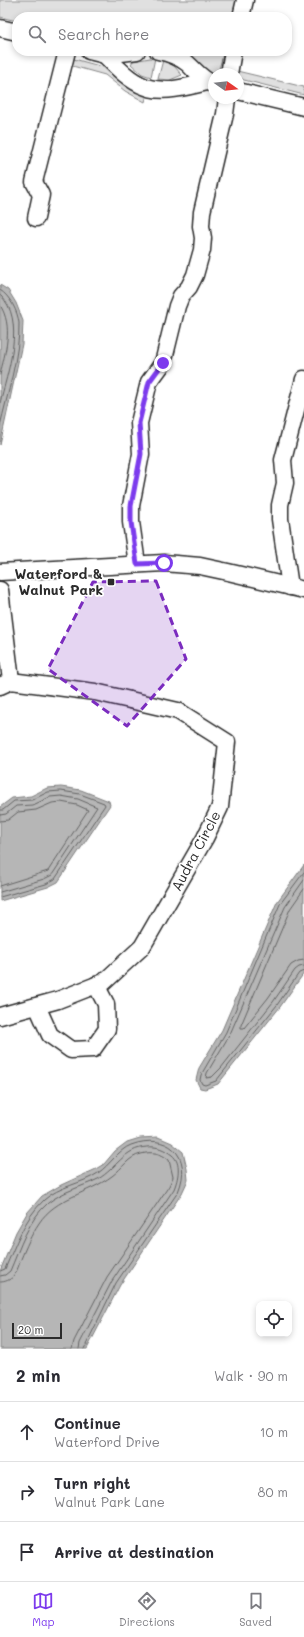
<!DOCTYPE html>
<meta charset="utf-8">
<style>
:root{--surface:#fff;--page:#f7f7f7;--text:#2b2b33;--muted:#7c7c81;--line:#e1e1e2;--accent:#7c3aed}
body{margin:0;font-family:Mali,sans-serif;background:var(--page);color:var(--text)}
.controls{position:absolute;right:12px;bottom:12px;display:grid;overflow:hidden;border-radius:8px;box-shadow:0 2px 6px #0003}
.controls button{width:36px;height:36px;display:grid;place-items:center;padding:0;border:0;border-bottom:1px solid var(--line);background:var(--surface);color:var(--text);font:20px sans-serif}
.compass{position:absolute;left:208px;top:68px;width:36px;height:36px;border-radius:50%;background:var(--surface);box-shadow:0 2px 6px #0003;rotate:104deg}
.scale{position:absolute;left:12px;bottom:10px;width:50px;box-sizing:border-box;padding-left:4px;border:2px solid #2b2b2b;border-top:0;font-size:11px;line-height:14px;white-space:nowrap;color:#2b2b2b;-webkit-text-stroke:3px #fff;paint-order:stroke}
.stop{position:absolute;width:12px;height:12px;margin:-9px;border:3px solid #7c3aed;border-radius:50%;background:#fff}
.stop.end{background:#7c3aed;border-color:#fff;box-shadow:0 1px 4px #0008}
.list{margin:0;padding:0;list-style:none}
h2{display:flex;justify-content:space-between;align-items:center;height:52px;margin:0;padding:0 16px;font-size:17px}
h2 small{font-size:13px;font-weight:400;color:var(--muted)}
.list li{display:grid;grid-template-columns:26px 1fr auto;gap:12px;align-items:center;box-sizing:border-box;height:60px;padding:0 16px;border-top:1px solid var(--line)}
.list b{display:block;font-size:15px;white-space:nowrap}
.list p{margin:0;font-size:13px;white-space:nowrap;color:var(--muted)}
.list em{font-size:13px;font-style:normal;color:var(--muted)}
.icon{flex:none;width:22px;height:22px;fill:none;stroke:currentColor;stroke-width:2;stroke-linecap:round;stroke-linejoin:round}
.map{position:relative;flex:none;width:304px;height:1349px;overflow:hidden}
.search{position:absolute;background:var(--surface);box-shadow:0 2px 6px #0003;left:12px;right:12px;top:12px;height:44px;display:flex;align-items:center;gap:10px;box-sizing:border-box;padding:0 14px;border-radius:16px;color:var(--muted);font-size:15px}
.sheet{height:232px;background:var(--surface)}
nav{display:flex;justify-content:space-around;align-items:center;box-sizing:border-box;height:56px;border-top:1px solid var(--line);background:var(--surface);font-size:11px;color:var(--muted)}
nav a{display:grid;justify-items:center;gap:2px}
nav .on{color:var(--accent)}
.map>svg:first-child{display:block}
.green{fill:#e0e0e0;stroke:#868686}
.water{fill:#b6b6b6;stroke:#7e7e7e}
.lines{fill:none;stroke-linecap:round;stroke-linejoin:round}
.shore{stroke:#636363;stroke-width:1}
.street-casing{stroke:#2b2b2b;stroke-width:19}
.street{stroke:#fff;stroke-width:16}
.route{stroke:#7c3aed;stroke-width:5}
.marked{fill:#7b2cbf;fill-opacity:0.2;stroke:#7b2cbf;stroke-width:3;stroke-dasharray:8 5;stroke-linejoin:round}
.poi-dot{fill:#2b2b2b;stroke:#fff;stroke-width:1.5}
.labels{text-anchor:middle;stroke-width:3.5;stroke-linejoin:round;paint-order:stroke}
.poi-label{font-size:14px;font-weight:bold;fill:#2b2b2b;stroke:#fff;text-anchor:end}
.street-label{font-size:14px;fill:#2b2b2b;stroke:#fff}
</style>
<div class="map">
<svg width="304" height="1349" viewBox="0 0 304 1349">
<rect width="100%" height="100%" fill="#fff"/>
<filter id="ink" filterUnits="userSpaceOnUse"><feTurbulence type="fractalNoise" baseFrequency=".025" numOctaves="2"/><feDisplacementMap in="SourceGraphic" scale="8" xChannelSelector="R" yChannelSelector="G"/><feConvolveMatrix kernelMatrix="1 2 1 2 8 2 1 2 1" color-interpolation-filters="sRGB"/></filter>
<g filter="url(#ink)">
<g class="green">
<path d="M0,0H237L233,17H17V21L0,17Z"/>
<path d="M182,51H224L219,69L212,74H207Z"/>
<path d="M150,58H155L151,77L142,74L131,64L133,61Z"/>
<path d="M74,59L107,68L147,94L145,102L125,91L105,75L69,65Z"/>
<path d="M163,60L174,66L182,75L170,80L158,79Z"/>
<path d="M237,71L304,87V95L244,80L239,77Z"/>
</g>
<g class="water">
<path d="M0,285L8,290L16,303L23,321L22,344L0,445Z"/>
<path d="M61,787L81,790L109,801L110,805L58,882L48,887L0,901V807L12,798L31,796L47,788Z"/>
<path d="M304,865V973L280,1007L218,1084L205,1089L200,1088L196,1080L199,1068L222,1030L277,902Z"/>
<path d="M158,1137L172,1143L183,1152L187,1169L188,1180L182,1193L120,1285L87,1349H0V1271L16,1232L27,1213L42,1196L61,1185L94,1170L104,1164L115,1151L127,1142L140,1138Z"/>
</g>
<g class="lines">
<g class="shore">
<path d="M0,290C10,296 18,312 19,323C20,354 7,396 0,426"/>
<path d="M0,295C27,319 7,374 0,403"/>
<path d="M0,305C14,327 5,352 0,375"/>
<path d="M0,810H3L14,801L32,800L48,792L61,791L80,794L104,803L105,805L55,879L46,884L0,897"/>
<path d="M0,815L6,814L16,806L33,805L50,797L61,796L78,799L97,807L52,875L44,879L0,892"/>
<path d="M0,821L8,820L18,812L36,810L52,803L61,802L77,805L88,810L48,871L0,886"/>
<path d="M304,872L280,904L226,1032L201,1075L200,1080L202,1084L205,1085L216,1081L277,1005L299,973L304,971"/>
<path d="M304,880L285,907L230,1034L207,1073L206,1078L212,1077L221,1068L273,1002L295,970L299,967L304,966"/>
<path d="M304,889L290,909L283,926L241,1025V1028H244L268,998L291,965L298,961L304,960"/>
<path d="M0,1271L5,1269C16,1244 24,1219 44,1200C59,1186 82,1184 98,1173C110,1165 118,1150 131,1145C166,1132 194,1154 178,1192L116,1283L84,1349"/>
<path d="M0,1276L5,1275L10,1271C20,1248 28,1220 48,1203C63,1191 82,1187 98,1179C116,1169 124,1148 147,1147C157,1146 164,1149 172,1155C182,1163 178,1179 174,1189L112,1281L80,1343L79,1349"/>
<path d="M0,1282C5,1282 10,1280 14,1276C17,1271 19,1265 21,1259C26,1247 31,1235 39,1223C56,1197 88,1194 112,1176C123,1168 128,1157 141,1154C152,1151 161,1153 169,1160L173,1177L169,1186L107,1277L74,1341L72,1349"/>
</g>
<g class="street-casing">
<g id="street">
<path d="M241,17L245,0"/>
<path d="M0,28L17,32"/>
<path d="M89,51L105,55L137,51"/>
<path d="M158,51C168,53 179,57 187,63C196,71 202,80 214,84"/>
<path d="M105,55C142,95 156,95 207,82"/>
<path d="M229,74L233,51"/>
<path d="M238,91L304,107"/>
<path d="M36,218L41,195L34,182L67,51"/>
<path d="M137,564L131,522V506L141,454L139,423L149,382L163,363L177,306L181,296L189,287L195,275L202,250L203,238L201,226L202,212L225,114L227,98"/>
<path d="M0,572L164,563L200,566L228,572L304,590"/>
<path d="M290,587L280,519V505L285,483L283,460L304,379"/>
<path d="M0,590L11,681"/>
<path d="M0,686L11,681L95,692L178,711L227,742L220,807L205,838L142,947L104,982L58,1000L0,1016"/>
<path d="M37,1006L50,1035L71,1050L93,1049L107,1029L106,1004L96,985"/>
</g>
</g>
<use href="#street" class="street"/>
</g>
</g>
<g class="lines" filter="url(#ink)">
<path class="route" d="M163,363L149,382L139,423L141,454L131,506V522L137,564L164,563"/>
</g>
<path class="marked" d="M156,581L186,659L127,726L48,669L93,582Z"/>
<rect class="poi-dot" x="107" y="578" width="8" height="8" rx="2"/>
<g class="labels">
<g class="poi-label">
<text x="103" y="579">Waterford &amp;<tspan x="103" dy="16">Walnut Park</tspan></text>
</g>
<g class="street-label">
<text transform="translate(196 851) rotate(-62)" y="5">Audra Circle</text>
</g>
</g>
</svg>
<div class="controls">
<button><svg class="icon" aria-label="locate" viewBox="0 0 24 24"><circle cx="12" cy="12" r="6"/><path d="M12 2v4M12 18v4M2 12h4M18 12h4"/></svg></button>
</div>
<svg class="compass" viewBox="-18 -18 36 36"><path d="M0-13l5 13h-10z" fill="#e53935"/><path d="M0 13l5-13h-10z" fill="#7c7c81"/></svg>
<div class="scale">20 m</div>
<div class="stop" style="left:164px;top:563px"></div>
<div class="stop end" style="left:163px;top:363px"></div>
<div class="search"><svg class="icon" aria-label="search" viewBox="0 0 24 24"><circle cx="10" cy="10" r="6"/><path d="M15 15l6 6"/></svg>Search here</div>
</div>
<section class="sheet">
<h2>2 min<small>Walk · 90 m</small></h2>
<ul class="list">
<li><svg class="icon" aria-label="ahead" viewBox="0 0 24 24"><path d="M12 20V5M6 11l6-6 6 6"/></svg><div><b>Continue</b><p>Waterford Drive</p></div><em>10 m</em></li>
<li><svg class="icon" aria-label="right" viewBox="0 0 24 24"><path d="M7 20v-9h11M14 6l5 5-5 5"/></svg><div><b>Turn right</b><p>Walnut Park Lane</p></div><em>80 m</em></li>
<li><svg class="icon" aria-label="arrive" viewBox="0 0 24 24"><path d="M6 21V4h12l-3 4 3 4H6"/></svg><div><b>Arrive at destination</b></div></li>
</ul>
</section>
<nav>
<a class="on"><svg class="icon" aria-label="map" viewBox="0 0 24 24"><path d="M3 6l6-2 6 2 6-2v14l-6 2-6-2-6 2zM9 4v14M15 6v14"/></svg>Map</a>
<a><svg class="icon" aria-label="directions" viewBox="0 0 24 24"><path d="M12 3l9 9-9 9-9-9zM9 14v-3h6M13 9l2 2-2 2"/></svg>Directions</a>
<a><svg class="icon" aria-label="saved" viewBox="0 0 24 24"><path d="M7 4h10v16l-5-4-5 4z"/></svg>Saved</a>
</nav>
